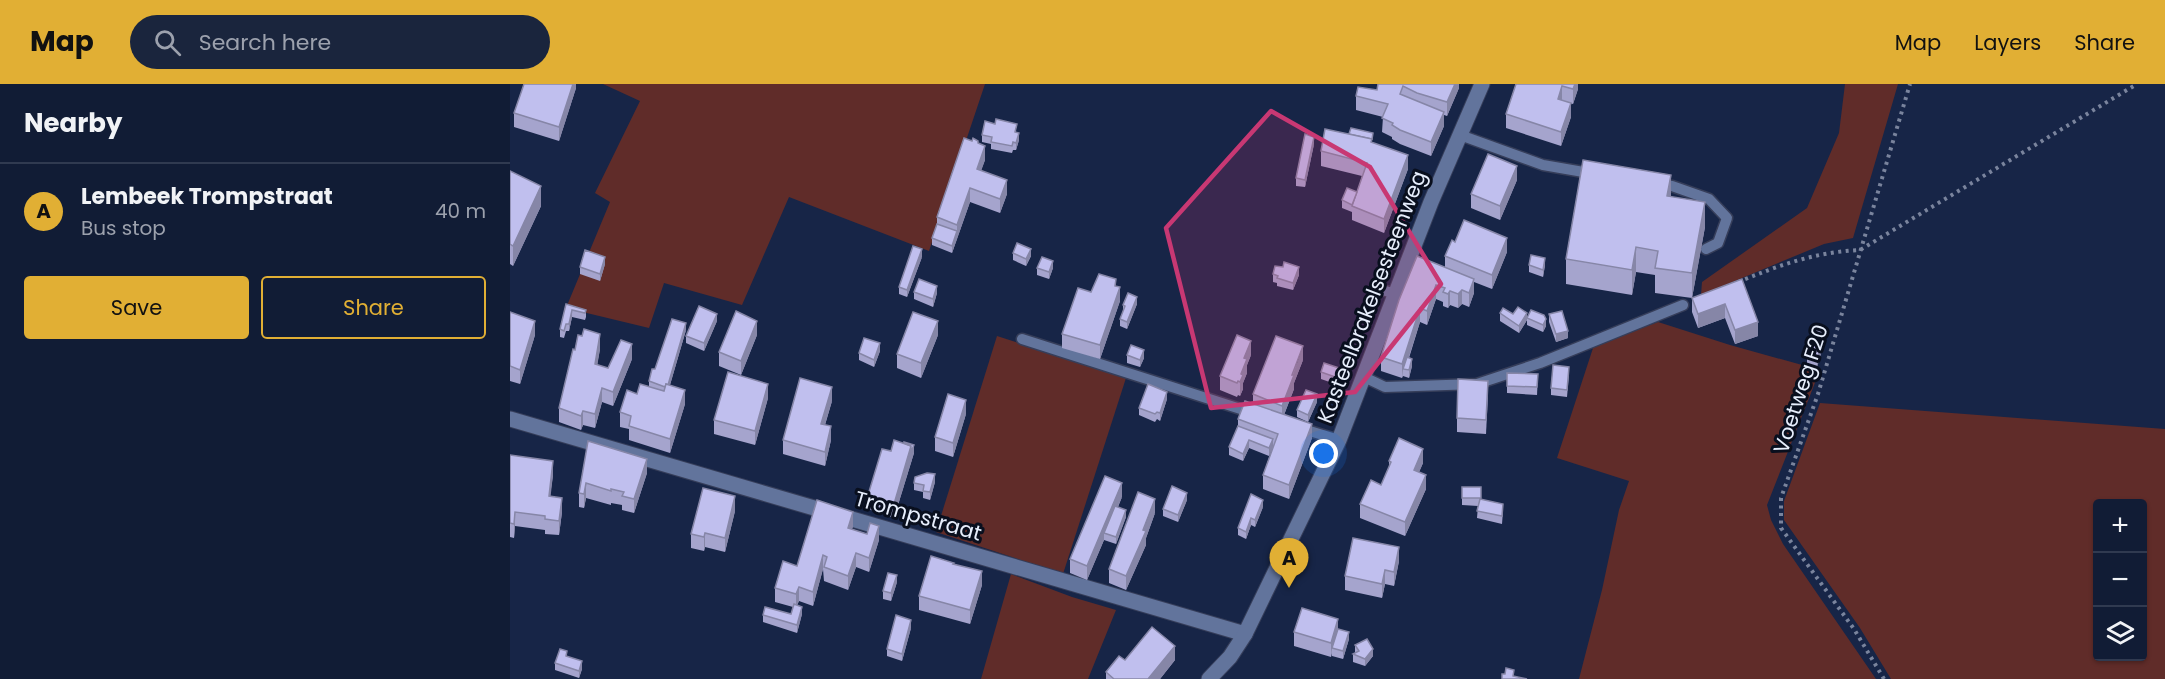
<!DOCTYPE html>
<meta charset="utf-8">
<style>
:root{--surface:#111c35;--page:#1a253d;--text:#f1f3f6;--muted:#9ca1ad;--line:#303a50;--accent:#e1af34}
body{margin:0;font-family:Poppins,sans-serif;background:var(--page);color:var(--text)}
.controls{position:absolute;right:18px;bottom:18px;display:grid;overflow:hidden;border-radius:6px;box-shadow:0 2px 4px #0004}
.controls button{width:54px;height:54px;display:grid;place-items:center;padding:0;border:0;border-bottom:2px solid var(--line);background:var(--surface);color:var(--text);font:30px sans-serif}
.you{position:absolute;left:814px;top:370px;width:21px;height:21px;margin:-15px;border:4px solid #fff;border-radius:50%;background:#1a73e8;box-shadow:0 0 0 9px #1a73e833}
.badge{display:grid;place-items:center;width:39px;height:39px;border-radius:50%;background:var(--accent);color:#111;font-size:20px;font-weight:700}
.pin{position:absolute;translate:-50% -50px;filter:drop-shadow(0 2px 3px #0008)}
.pin::after{content:'';position:absolute;top:32px;width:21px;height:18px;background:inherit;clip-path:polygon(0 0,100% 0,50% 100%)}
.list{margin:0;padding:0;list-style:none}
h2{display:flex;justify-content:space-between;align-items:center;height:78px;margin:0;padding:0 24px;font-size:26px}
h2 small{font-size:20px;font-weight:400;color:var(--muted)}
.list li{display:grid;grid-template-columns:39px 1fr auto;gap:18px;align-items:center;box-sizing:border-box;height:96px;padding:0 24px;border-top:2px solid var(--line)}
.list b{display:block;font-size:22px;white-space:nowrap}
.list p{margin:0;font-size:20px;white-space:nowrap;color:var(--muted)}
.list em{font-size:20px;font-style:normal;color:var(--muted)}
.actions{display:flex;gap:12px;padding:18px 24px}
.actions a{flex:1;padding:14px 0;border:2px solid var(--accent);border-radius:6px;text-align:center;font-size:21px;color:var(--accent)}
.actions .main{background:var(--accent);color:#111}
.icon{flex:none;width:33px;height:33px;fill:none;stroke:currentColor;stroke-width:2;stroke-linecap:round;stroke-linejoin:round}
.map{position:relative;flex:none;width:1655px;height:595px;overflow:hidden}
header{display:flex;align-items:center;gap:36px;box-sizing:border-box;height:84px;padding:0 30px;background:var(--accent);color:#111}
header strong{font-size:28px}
nav{display:flex;gap:33px;margin-inline-start:auto;font-size:21px}
.search{width:420px;height:54px;background:var(--page);display:flex;align-items:center;gap:15px;box-sizing:border-box;padding:0 21px;border-radius:33px;color:var(--muted);font-size:22px}
main{display:flex}
aside{flex:1;background:var(--surface)}
.map>svg:first-child{display:block}
.green{fill:#602c29;fill-rule:evenodd}
.lines{fill:none;stroke-linecap:round;stroke-linejoin:round}
.service-casing{stroke:#363e5a;stroke-width:13}
.minor-casing{stroke:#363e5a;stroke-width:17}
.path{stroke:#7a849d;stroke-width:4;stroke-dasharray:3 4.5;stroke-linecap:butt}
.service{stroke:#62749c;stroke-width:10}
.minor{stroke:#62749c;stroke-width:15}
.wall{fill:#a5a4cd}
.shaded-wall{fill:#8686a7}
.building{fill:#c0bfee;stroke:#8686a7;stroke-width:1.5}
.marked{fill:#c83873;fill-opacity:0.2;stroke:#c83873;stroke-width:4.5;stroke-linejoin:round}
.labels{text-anchor:middle;stroke-width:6;stroke-linejoin:round;paint-order:stroke}
.street-label{font-size:21px;fill:#e7eefc;stroke:#090f1e}
</style>
<header>
<strong>Map</strong>
<div class="search"><svg class="icon" aria-label="search" viewBox="0 0 24 24"><circle cx="10" cy="10" r="6"/><path d="M15 15l6 6"/></svg>Search here</div>
<nav><a>Map</a><a>Layers</a><a>Share</a></nav>
</header>
<main>
<aside>
<h2>Nearby<small></small></h2>
<ul class="list">
<li><span class="badge">A</span><div><b>Lembeek Trompstraat</b><p>Bus stop</p></div><em>40 m</em></li>
</ul>
<div class="actions"><a class="main">Save</a><a>Share</a></div>
</aside>
<div class="map">
<svg width="1655" height="595" viewBox="0 0 1655 595">
<rect width="100%" height="100%" fill="#172547"/>
<g class="green">
<path d="M93,0H475L419,167L279,113L232,221L154,199L139,244L56,224L100,118L85,109L130,17Z"/>
<path d="M1335,0H1388L1343,154L1314,160L1191,211L1192,198L1297,124L1329,49Z"/>
<path d="M1148,238L1220,261L1310,286L1257,421L1261,436L1273,460L1366,595H1069L1092,506L1109,426L1119,397L1047,374L1084,261Z"/>
<path d="M487,252L616,294L553,490L426,448Z"/>
<path d="M1310,319L1655,345V595H1381L1350,544L1274,436V417ZM1588,420H1632V572H1588Z"/>
<path d="M501,490L562,513L606,526L578,595H471Z"/>
</g>
<g class="lines">
<g class="service-casing">
<g id="service">
<path d="M950,51L1033,81L1085,90"/>
<path d="M1147,100L1162,102L1199,115L1217,134L1208,159L1196,165"/>
<path d="M872,206L886,210"/>
<path d="M512,255L743,329"/>
<path d="M854,293L875,303L967,300L1030,279L1173,221"/>
<path d="M790,344L829,356"/>
</g>
</g>
<g class="minor-casing">
<g id="minor">
<path d="M0,335L735,550"/>
<path d="M699,595L720,573L735,550L829,356L921,118L972,0"/>
</g>
</g>
<g class="path">
<path d="M1228,198C1270,181 1305,168 1350,166L1627,0"/>
<path d="M1374,595L1344,545L1271,444V414L1308,310L1400,0"/>
</g>
<use href="#service" class="service"/>
<use href="#minor" class="minor"/>
</g>
<g class="wall">
<path d="M66,0V4L49,57L4,43V29Z"/>
<path d="M868,0H949V4L937,32L934,31V42L921,72L890,60L882,55V53L872,48L873,33L846,26V12L867,6Z"/>
<path d="M1006,0H1068V5L1063,20L1052,17L1061,33L1051,62L996,44V30Z"/>
<path d="M507,48L509,56L506,66H503L502,69L481,65V60L472,58V51Z"/>
<path d="M862,58L898,85L874,149L842,136V128L832,124V116L847,108L852,92L811,82V67Z"/>
<path d="M468,60L475,76L471,86L497,110L490,129L460,118L442,169L422,161V154L427,140V133Z"/>
<path d="M804,60L795,103L786,102V94Z"/>
<path d="M0,87L31,122L3,182L0,180Z"/>
<path d="M1007,96L990,136L961,124V110Z"/>
<path d="M1161,112L1195,143L1182,214L1232,195L1248,252L1225,260L1215,234L1188,244L1182,228V214L1145,209V191L1126,188L1122,211L1056,200V175Z"/>
<path d="M945,158L997,168L982,205L964,198V209L959,223L952,220L948,224L940,221L938,224L933,222V218L926,215L917,241L910,238L899,274L902,282L899,294L893,292L892,294L871,287V273L935,183V172Z"/>
<path d="M503,169L521,172L516,182L503,176Z"/>
<path d="M412,173L397,213L389,210V203Z"/>
<path d="M95,180L90,197L70,190V183Z"/>
<path d="M1019,181H1035L1033,193L1019,188Z"/>
<path d="M527,184H543L539,195L527,191Z"/>
<path d="M763,190L789,191L783,206L767,202V199L763,198Z"/>
<path d="M606,202L610,217L590,275L552,264V250L581,208Z"/>
<path d="M404,208L427,209L423,223L404,215Z"/>
<path d="M56,220L76,226V233L75,236L62,233L59,247H56L54,254L50,253V245Z"/>
<path d="M627,220L617,245L610,242V235L613,228V221Z"/>
<path d="M1021,226L1036,242L1033,248L1017,241V236L1009,249L990,237V229L1003,230L1017,234Z"/>
<path d="M0,228L25,251L10,300L0,297Z"/>
<path d="M1039,230L1058,254L1046,258L1039,238Z"/>
<path d="M207,237L194,267L176,259V252Z"/>
<path d="M176,246L160,301L175,320L160,369L119,356V345L110,343V328L127,310L139,302V297L145,285Z"/>
<path d="M247,251L231,291L209,282V268Z"/>
<path d="M428,251L411,294L387,284V270Z"/>
<path d="M1315,256L1307,283L1297,279V272Z"/>
<path d="M90,265L87,281L98,284L122,275L103,322L92,318L85,344L73,341L71,346L49,338V324L65,266Z"/>
<path d="M370,267L364,283L349,276V269Z"/>
<path d="M617,271L634,274L630,283L617,279Z"/>
<path d="M741,271L737,281V289L733,299V305L730,312L728,311L727,313L710,306V292Z"/>
<path d="M793,276L784,299V305L774,331L802,354L779,415L753,405V391L763,362L759,372L739,364L733,377L719,371V363L728,342V335L743,320V310Z"/>
<path d="M811,288L832,292L828,301L811,295Z"/>
<path d="M997,289L1028,290L1027,311L997,309Z"/>
<path d="M1059,290L1057,313L1041,311V304Z"/>
<path d="M978,311L976,350L947,348V334Z"/>
<path d="M258,314L245,361L204,350V336Z"/>
<path d="M657,315L650,337L647,335L645,338L629,331V324Z"/>
<path d="M322,317L315,341L321,356L315,382L273,370V356Z"/>
<path d="M807,318L798,338L787,333V326Z"/>
<path d="M456,330L443,373L425,367V353Z"/>
<path d="M78,357L137,389L124,429L112,426V421L101,419V421L76,414L74,424L69,423V409Z"/>
<path d="M381,367L404,369L384,434L358,425V411Z"/>
<path d="M0,371L43,391L40,412L52,428L49,451L35,450V446L5,442L4,454L0,453Z"/>
<path d="M879,377L913,379L909,388L916,405L895,452L850,434V420L871,401L879,384Z"/>
<path d="M425,398L420,416L413,414V408L404,406V399Z"/>
<path d="M952,403L971,415L993,427L992,440L967,434L968,422L952,421Z"/>
<path d="M612,413L608,423L616,433L606,460L594,456L577,496L560,489V475Z"/>
<path d="M677,416L668,438L653,432V425Z"/>
<path d="M753,423L745,443L741,441L736,455L728,451V444Z"/>
<path d="M225,427L215,468L195,463L194,467L181,464V450Z"/>
<path d="M645,429L636,454V461L616,506L599,499V485Z"/>
<path d="M343,442L342,445L369,456L359,488L346,483L338,506L314,497L313,485L303,522L289,517L287,521L292,530L287,549L253,538V531L281,530L283,523L265,518V504L287,482Z"/>
<path d="M889,477L884,502L875,500L872,514L835,506V492Z"/>
<path d="M444,481L472,501L460,540L409,526V512Z"/>
<path d="M387,498L381,517L373,515V507Z"/>
<path d="M401,544L392,577L377,572V565Z"/>
<path d="M828,546L839,555L833,575L822,572V569L821,573L784,562V548Z"/>
<path d="M845,561L863,572L855,582L843,578V570L845,569Z"/>
<path d="M57,572L72,585L69,594L45,586V579Z"/>
<path d="M615,576H665L650,595H596V588Z"/>
</g>
<g class="shaded-wall">
<path d="M63,0H66V4L49,57V43Z"/>
<path d="M945,0H949V4L937,32V18Z"/>
<path d="M1065,0H1068V5L1063,20V5Z"/>
<path d="M1052,2V16L1048,29V15Z"/>
<path d="M1061,19V33L1051,62V48Z"/>
<path d="M934,28V42L921,72V58Z"/>
<path d="M509,49V56L506,66V59Z"/>
<path d="M804,53V60L795,103V96Z"/>
<path d="M475,62V76L467,99V85Z"/>
<path d="M898,71V85L874,149V135Z"/>
<path d="M1007,82V96L990,136V122Z"/>
<path d="M1161,91V115L1157,112Z"/>
<path d="M497,96V110L490,129V115Z"/>
<path d="M31,102V122L3,182V162Z"/>
<path d="M460,104V118L447,155V141Z"/>
<path d="M1195,118V143L1182,214V189Z"/>
<path d="M447,147V155L442,169V162Z"/>
<path d="M997,154V168L982,205V191Z"/>
<path d="M1126,163V188L1122,211V186Z"/>
<path d="M412,165V173L397,213V206Z"/>
<path d="M521,165V172L516,182V175Z"/>
<path d="M95,173V180L90,197V190Z"/>
<path d="M1035,174V181L1033,193V186Z"/>
<path d="M543,177V184L539,195V188Z"/>
<path d="M789,183V191L783,206V199Z"/>
<path d="M964,195V209L959,223V209Z"/>
<path d="M926,201V215L917,241V227Z"/>
<path d="M427,202V209L423,223V215Z"/>
<path d="M610,203V217L590,275V261Z"/>
<path d="M952,206V220L948,224V210Z"/>
<path d="M940,207V221L938,224V210Z"/>
<path d="M627,213V220L617,245V238Z"/>
<path d="M1215,220V234L1188,244V230Z"/>
<path d="M910,224V238L895,285H893L892,294V280Z"/>
<path d="M62,226V233L59,247V240Z"/>
<path d="M1017,229V236L1009,249V242Z"/>
<path d="M207,230V237L194,267V259Z"/>
<path d="M1036,235V242L1033,248V241Z"/>
<path d="M25,237V251L10,300V286Z"/>
<path d="M247,237V251L231,291V277Z"/>
<path d="M428,237V251L411,294V279Z"/>
<path d="M1248,238V252L1225,260V246Z"/>
<path d="M176,239V246L157,311V303Z"/>
<path d="M1058,247V254L1046,258V250Z"/>
<path d="M1315,248V256L1307,283V276Z"/>
<path d="M90,250V265L85,295V280Z"/>
<path d="M741,257V271L737,281V289L733,299V305L730,312V298L734,274Z"/>
<path d="M370,259V267L364,283V276Z"/>
<path d="M122,260V275L103,322V308Z"/>
<path d="M793,262V276L784,299V305L772,336V322Z"/>
<path d="M634,266V274L630,283V276Z"/>
<path d="M902,275V282L899,294V286Z"/>
<path d="M832,285V292L828,301V294Z"/>
<path d="M258,300V314L245,361V347Z"/>
<path d="M322,303V317L311,354V340Z"/>
<path d="M92,304V318L85,344V330Z"/>
<path d="M175,306V320L160,369V355Z"/>
<path d="M657,308V315L650,337V329Z"/>
<path d="M807,310V318L798,338V331Z"/>
<path d="M456,316V330L443,373V359Z"/>
<path d="M73,327V341L71,346V332Z"/>
<path d="M802,340V354L779,415V401Z"/>
<path d="M321,342V356L315,382V368Z"/>
<path d="M763,355V363L759,372V364Z"/>
<path d="M739,356V364L733,377V370Z"/>
<path d="M404,361V369L384,434V420L401,362Z"/>
<path d="M913,365V379L904,400V386Z"/>
<path d="M137,375V389L124,429V415Z"/>
<path d="M43,377V391L39,426V412Z"/>
<path d="M425,390V398L420,416V408Z"/>
<path d="M916,391V405L895,452V438Z"/>
<path d="M76,399V414L74,424V410Z"/>
<path d="M612,399V413L596,450L594,449V456L577,496V482Z"/>
<path d="M677,409V416L668,438V431Z"/>
<path d="M225,412V427L215,468V454Z"/>
<path d="M52,414V428L49,451V437Z"/>
<path d="M645,415V429L636,454V461L616,506V492Z"/>
<path d="M753,416V423L745,443V436Z"/>
<path d="M616,426V433L606,460V453Z"/>
<path d="M5,428V442L4,454V440Z"/>
<path d="M343,428V442L338,458V444Z"/>
<path d="M741,434V441L736,455V448Z"/>
<path d="M369,442V456L359,488V474Z"/>
<path d="M195,449V463L194,467V453Z"/>
<path d="M889,463V477L884,502V488Z"/>
<path d="M346,469V483L338,506V492Z"/>
<path d="M313,471V485L303,522V508Z"/>
<path d="M875,486V500L872,514V500Z"/>
<path d="M472,487V501L460,540V526Z"/>
<path d="M387,491V498L381,517V509Z"/>
<path d="M289,503V517L286,524V510Z"/>
<path d="M292,523V530L287,549V541Z"/>
<path d="M828,535V549L822,564L821,573V559Z"/>
<path d="M401,536V544L392,577V570Z"/>
<path d="M839,548V555L833,575V567Z"/>
<path d="M665,562V576L650,595H638Z"/>
<path d="M863,565V572L855,582V575Z"/>
<path d="M72,577V585L69,594V587Z"/>
</g>
<g class="building">
<path d="M14,0H63L49,43L4,29Z"/>
<path d="M868,0H945L937,18L907,9L893,2L890,10L934,28L921,58L890,46L882,41L883,39L872,34L878,20L846,12L848,3L867,6Z"/>
<path d="M1006,0H1065L1063,5L1052,2L1048,15L1061,19L1051,48L996,30Z"/>
<path d="M486,35L507,40L505,48L509,49L506,59L503,58L502,62L481,58L482,53L472,51L475,37L485,40Z"/>
<path d="M841,44L863,49L862,55L839,50Z"/>
<path d="M815,45L862,55L861,58L898,71L874,135L842,122L857,79L811,67Z"/>
<path d="M795,50L804,53L795,96L786,94Z"/>
<path d="M454,54L462,57L463,54L468,57V59L475,62L467,85L497,96L490,115L460,104L447,141L427,133Z"/>
<path d="M978,70L1007,82L990,122L961,110Z"/>
<path d="M1073,76L1161,91L1157,112L1195,118L1182,189L1145,184L1148,167L1126,163L1122,186L1056,175Z"/>
<path d="M0,87L31,102L3,162L0,160Z"/>
<path d="M837,104L847,108L842,121L832,116Z"/>
<path d="M954,136L997,154L982,191L935,172L942,156L945,158Z"/>
<path d="M427,140L447,147L442,162L422,154Z"/>
<path d="M507,159L521,165L516,175L503,169Z"/>
<path d="M403,162L412,165L397,206L389,203Z"/>
<path d="M75,166L95,173L90,190L70,183Z"/>
<path d="M1021,171L1035,174L1033,186L1019,181Z"/>
<path d="M907,172L964,195L959,209L952,206L948,210L940,207L938,210L933,208L935,204L926,201L917,227L910,224L892,280L871,273L889,216Z"/>
<path d="M532,173L543,177L539,188L527,184Z"/>
<path d="M774,178L789,183L783,199L767,194L768,192L763,190L765,182L773,183Z"/>
<path d="M589,190L606,195L605,202L610,203L590,261L552,250L568,204L581,208Z"/>
<path d="M409,195L427,202L423,215L404,208Z"/>
<path d="M1232,195L1248,238L1225,246L1215,220L1188,230L1182,214Z"/>
<path d="M618,209L627,213L617,238L610,235L615,222L613,221Z"/>
<path d="M56,220L76,226L75,229L62,226L59,240H56L54,247L50,245Z"/>
<path d="M189,222L207,230L194,259L176,252Z"/>
<path d="M1008,223L1017,229L1009,242L990,229L993,224L1003,230Z"/>
<path d="M1021,226L1034,231L1036,235L1033,241L1017,234Z"/>
<path d="M226,227L247,237L231,277L209,268Z"/>
<path d="M1052,227L1058,247L1046,250L1039,230Z"/>
<path d="M0,228L25,237L10,286L0,282Z"/>
<path d="M403,228L428,237L411,279L387,270Z"/>
<path d="M162,235L176,239L158,301L156,300L155,303L139,297L142,285H145Z"/>
<path d="M74,245L90,250L85,280L98,284L111,256L122,260L103,308L92,304L85,330L73,327L71,332L49,324L63,265L65,266L68,251L72,252Z"/>
<path d="M1305,246L1315,248L1307,276L1297,272Z"/>
<path d="M727,251L741,257L734,274L737,275L731,290L733,291L730,298L728,297L727,299L710,292Z"/>
<path d="M766,252L793,262L782,291H784L772,322L743,310Z"/>
<path d="M354,254L370,259L364,276L349,269Z"/>
<path d="M621,261L634,266L630,276L617,271Z"/>
<path d="M897,273L902,275L899,286L893,285Z"/>
<path d="M814,279L832,285L828,294L811,288Z"/>
<path d="M1043,281L1059,283L1057,306L1041,304Z"/>
<path d="M218,288L258,300L245,347L204,336Z"/>
<path d="M997,289L1028,290L1027,303L997,302Z"/>
<path d="M290,294L322,303L311,340L321,342L315,368L273,356Z"/>
<path d="M948,295L978,297L976,336L947,334Z"/>
<path d="M130,300L154,307L156,300L175,306L160,355L119,342L121,332L110,328L117,306L127,310Z"/>
<path d="M638,300L657,308L650,329L647,328L645,330L629,324Z"/>
<path d="M796,306L807,310L798,331L787,326Z"/>
<path d="M438,310L456,316L443,359L425,353Z"/>
<path d="M735,317L802,340L779,401L753,391L768,350L728,335Z"/>
<path d="M728,342L763,355L759,364L739,356L733,370L719,363Z"/>
<path d="M889,354L913,365L904,386L916,391L895,438L850,420L861,396L871,401L881,378L879,377Z"/>
<path d="M384,356L401,362L384,420L358,411L372,365L381,367Z"/>
<path d="M78,357L137,375L124,415L112,412L114,408L101,405V407L76,399L74,410L69,409Z"/>
<path d="M394,358L404,361L401,368V362L394,359Z"/>
<path d="M0,371L43,377L39,412L52,414L49,437L35,435V432L5,428L4,440L0,439Z"/>
<path d="M417,389L425,390L420,408L413,407L414,401L404,399L405,393Z"/>
<path d="M595,392L612,399L577,482L560,475Z"/>
<path d="M662,402L677,409L668,431L653,425Z"/>
<rect x="952" y="403" width="19" height="11"/>
<path d="M193,404L225,412L215,454L195,449L194,453L181,450Z"/>
<path d="M628,408L645,415L633,446L636,447L616,492L599,485Z"/>
<path d="M741,410L753,416L745,436L741,434L736,448L728,444Z"/>
<path d="M970,415L993,420L992,432L967,427Z"/>
<path d="M307,416L343,428L338,444L357,450L360,439L369,442L359,474L346,469L338,492L314,483L317,473L313,471L303,508L289,503L286,510L265,504L273,477L287,482Z"/>
<path d="M605,422L616,426L606,453L594,449Z"/>
<path d="M843,454L889,463L884,488L875,486L872,500L835,492Z"/>
<path d="M421,472L444,479L443,480L472,487L460,526L409,512Z"/>
<path d="M378,489L387,491L381,509L373,507Z"/>
<path d="M284,520L292,523L287,541L253,531L255,523L281,530Z"/>
<path d="M792,524L828,535L821,559L784,548Z"/>
<path d="M386,531L401,536L392,570L377,565Z"/>
<path d="M642,543L665,562L638,595H604L596,588L609,572L615,576Z"/>
<path d="M828,545L839,548L833,567L822,564Z"/>
<path d="M857,555L863,565L855,575L843,570L849,567L845,561Z"/>
<path d="M50,565L57,567L56,572L72,577L69,587L45,579Z"/>
<path d="M996,584L1004,586L1003,592L1017,595H992V590H995Z"/>
</g>
<path class="marked" d="M761,27L860,83L931,200L845,308L701,324L656,144Z"/>
<g class="labels">
<g class="street-label">
<text transform="translate(862 213) rotate(-69)" y="7">Kasteelbrakelsesteenweg</text>
<text transform="translate(1291 305) rotate(-72)" y="7">Voetweg F20</text>
<text transform="translate(408 432) rotate(16)" y="7">Trompstraat</text>
</g>
</g>
</svg>
<div class="controls">
<button>+</button>
<button>−</button>
<button><svg class="icon" aria-label="layers" viewBox="0 0 24 24"><path d="M12 4l9 5-9 5-9-5zM3 14l9 5 9-5"/></svg></button>
</div>
<div class="you"></div>
<div class="pin badge" style="left:779px;top:504px">A</div>
</div>
</main>
